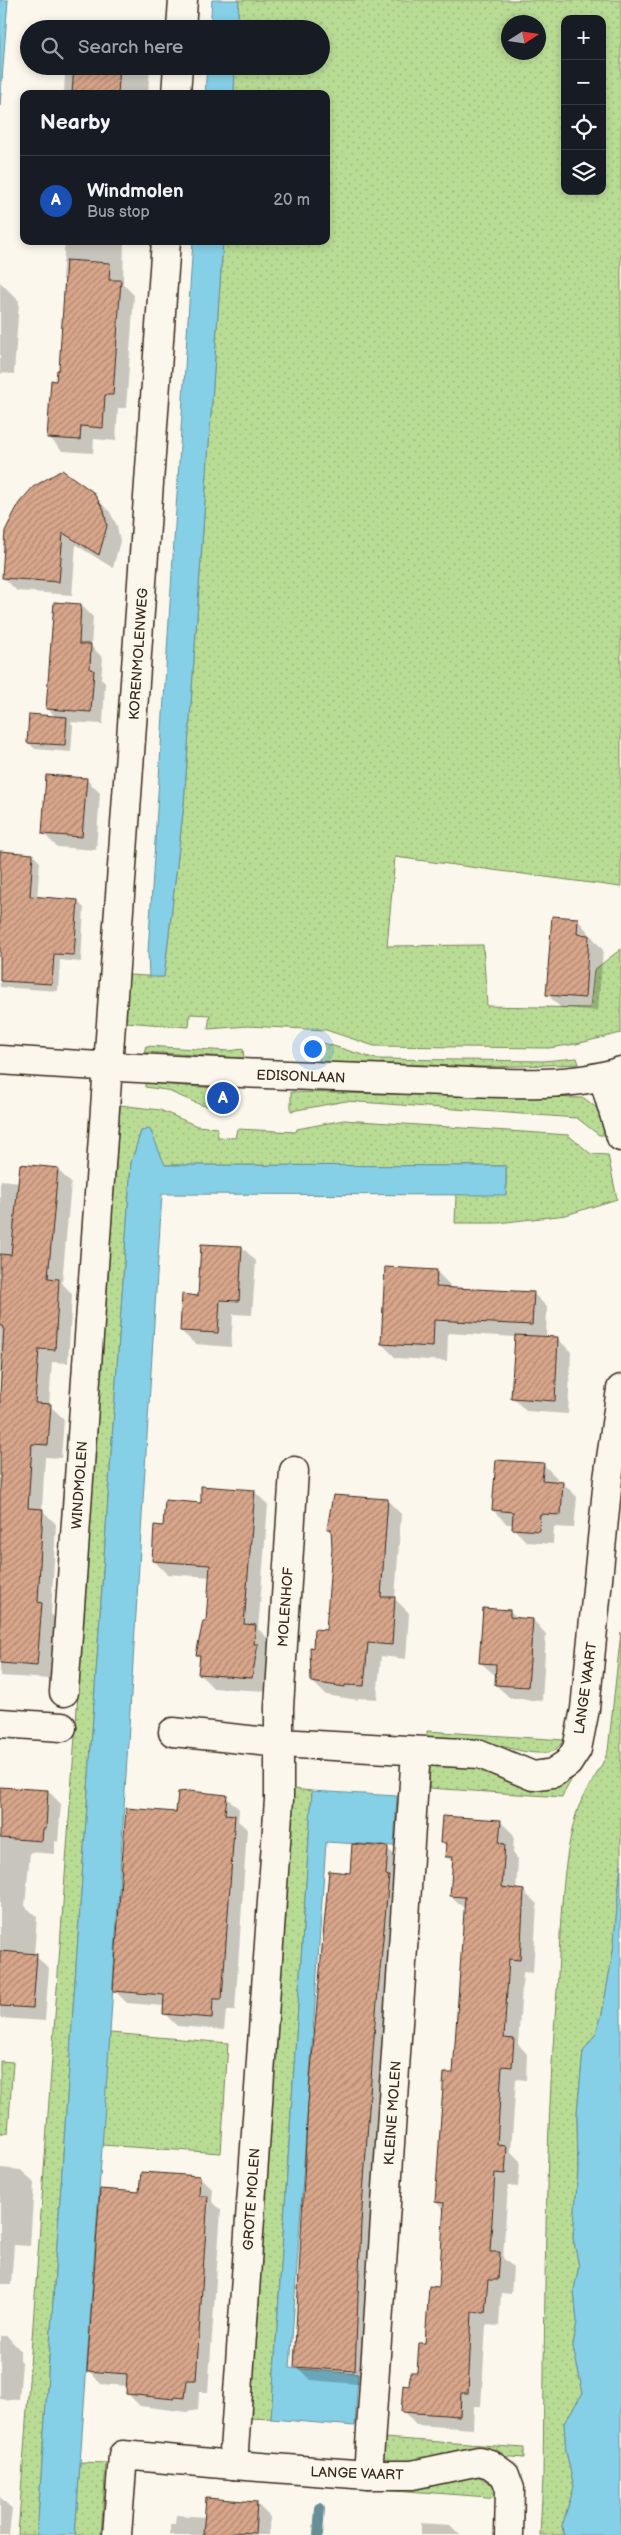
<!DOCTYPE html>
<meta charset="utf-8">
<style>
:root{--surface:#171b24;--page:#242831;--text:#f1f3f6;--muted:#9ea1a6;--line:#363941;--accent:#0f766e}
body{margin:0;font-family:"Balsamiq Sans",sans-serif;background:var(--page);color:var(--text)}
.controls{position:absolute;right:15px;top:15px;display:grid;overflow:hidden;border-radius:10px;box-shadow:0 2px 8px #0003}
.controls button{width:45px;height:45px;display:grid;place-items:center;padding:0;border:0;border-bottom:1px solid var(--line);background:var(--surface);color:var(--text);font:25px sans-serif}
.compass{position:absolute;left:501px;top:15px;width:45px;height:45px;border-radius:50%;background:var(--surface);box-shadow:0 2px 8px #0003;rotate:78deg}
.you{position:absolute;left:312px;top:1048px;width:18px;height:18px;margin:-12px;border:4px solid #fff;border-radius:50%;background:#1a73e8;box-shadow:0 0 0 8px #1a73e833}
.badge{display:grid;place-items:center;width:32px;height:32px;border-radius:50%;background:var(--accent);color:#fff;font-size:16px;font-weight:700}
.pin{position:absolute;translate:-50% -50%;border:2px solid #fff;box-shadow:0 1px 5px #0006}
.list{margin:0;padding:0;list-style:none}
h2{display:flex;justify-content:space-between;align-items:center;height:65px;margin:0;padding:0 20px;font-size:21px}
h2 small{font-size:16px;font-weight:400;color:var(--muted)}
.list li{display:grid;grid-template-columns:32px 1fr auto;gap:15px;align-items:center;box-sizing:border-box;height:90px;padding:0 20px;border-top:1px solid var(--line)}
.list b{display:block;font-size:19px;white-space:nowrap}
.list p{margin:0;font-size:16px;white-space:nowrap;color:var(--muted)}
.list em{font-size:16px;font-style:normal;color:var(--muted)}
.icon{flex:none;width:28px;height:28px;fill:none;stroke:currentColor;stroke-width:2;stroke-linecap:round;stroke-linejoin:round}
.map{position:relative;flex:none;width:621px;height:2535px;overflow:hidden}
.search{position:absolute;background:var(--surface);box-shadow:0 2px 8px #0003;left:20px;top:20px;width:310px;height:55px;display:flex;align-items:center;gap:12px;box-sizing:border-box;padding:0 18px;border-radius:28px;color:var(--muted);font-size:19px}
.panel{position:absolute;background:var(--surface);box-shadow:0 2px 8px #0003;left:20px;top:90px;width:310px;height:155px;border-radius:10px}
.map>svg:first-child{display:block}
.grass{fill:url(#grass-dots);stroke:#7a835a;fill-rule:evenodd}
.water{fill:#86d0e7;stroke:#688e97}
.shadow{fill:#0003}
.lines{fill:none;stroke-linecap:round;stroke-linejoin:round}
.stream{stroke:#688e97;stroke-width:10}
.building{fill:url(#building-hatch);stroke:#3b2a1e}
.minor-casing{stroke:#3b2a1e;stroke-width:31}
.minor{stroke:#fbf7ec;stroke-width:28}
.labels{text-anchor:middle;stroke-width:4.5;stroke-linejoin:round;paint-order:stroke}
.street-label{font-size:14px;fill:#3b2a1e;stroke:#fbf7ec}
</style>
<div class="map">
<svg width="621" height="2535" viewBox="0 0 621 2535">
<defs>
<pattern id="grass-dots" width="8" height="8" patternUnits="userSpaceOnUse" patternTransform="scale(1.25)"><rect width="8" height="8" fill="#b9dc95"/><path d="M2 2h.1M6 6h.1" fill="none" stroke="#a0bd80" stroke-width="1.8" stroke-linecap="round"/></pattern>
<pattern id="building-hatch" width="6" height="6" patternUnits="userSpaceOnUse" patternTransform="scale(1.25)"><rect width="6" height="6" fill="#d8a68b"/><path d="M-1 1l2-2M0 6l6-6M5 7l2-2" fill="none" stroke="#b08771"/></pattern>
</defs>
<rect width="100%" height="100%" fill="#fbf7ec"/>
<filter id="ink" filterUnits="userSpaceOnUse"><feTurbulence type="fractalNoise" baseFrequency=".02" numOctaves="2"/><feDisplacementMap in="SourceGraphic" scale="10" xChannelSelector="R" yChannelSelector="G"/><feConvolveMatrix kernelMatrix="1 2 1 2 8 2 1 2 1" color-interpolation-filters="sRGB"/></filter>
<g filter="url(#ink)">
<g class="grass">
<path d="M239,0H621V887L395,857L387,946L483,945L487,1006L590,1008L594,970L621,949V1033L576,1044L549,1048L374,1046L326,1030L248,1026L208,1029L210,1015L190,1014L189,1027L125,1022L129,975L164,977L184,804L223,241H326V94H234L235,66H321V29H237ZM565,19H602V191H565ZM508,22H538V52H508Z"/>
<path d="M320,1042L376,1059L543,1061L577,1058L579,1064L488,1067L319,1062Z"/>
<path d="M146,1046L229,1051L243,1049L244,1058L144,1052Z"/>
<path d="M145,1083L215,1088L213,1107L201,1105L166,1090L145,1087Z"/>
<path d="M291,1092L584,1098L598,1109L607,1135H599L577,1118L346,1101L291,1111Z"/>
<path d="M120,1105L160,1110L197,1126L217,1128L218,1137L235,1138L237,1129L296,1132L297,1129L344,1120L568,1135L591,1154L608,1155L617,1199L566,1215L498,1223H455L456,1194H506V1166L164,1165L150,1130L141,1131L131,1163L37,2535H18Z"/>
<path d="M621,1632V1864L613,1952L602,2014L596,2033L583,2052L577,2113L578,2171L573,2238L579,2266L574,2290L577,2322L573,2346L583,2393L564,2423L566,2451L574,2487L562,2526L564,2535H540L543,2478C545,2315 544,2153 557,1991C561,1934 560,1874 575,1818C581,1794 599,1775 608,1751Z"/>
<path d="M427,1731L564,1740C560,1745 556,1751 550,1752C530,1757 497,1743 477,1741C460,1739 443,1738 427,1737Z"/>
<path d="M430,1764L577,1769L562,1797L429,1788Z"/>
<path d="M293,1789L312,1791L271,2419L249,2418Z"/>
<path d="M110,2033L228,2043L221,2153L101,2145Z"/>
<path d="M0,2061L13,2062L8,2133H0Z"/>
<path d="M384,2438L524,2448V2458L500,2456L383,2463Z"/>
<path d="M80,2462L106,2463L101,2535H75Z"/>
<path d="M474,2474L495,2486L501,2498L381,2489L409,2487Z"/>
</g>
<g class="water">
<path d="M0,0H8L0,106Z"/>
<path d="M212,0H239L237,29H210Z"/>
<path d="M207,66H235L234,94H205Z"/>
<path d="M193,241H223L184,804L164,977H149L148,952Z"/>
<path d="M150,1129L165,1165L506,1166V1195L162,1194L110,2033L75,2535H37L131,1163L141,1131Z"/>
<path d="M312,1791L397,1796L394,1846L326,1842L290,2368L358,2374L355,2426L271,2419Z"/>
<path d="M621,1864V2535H564L562,2526L574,2487L566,2451L564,2423L583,2393L573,2346L577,2322L574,2290L579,2266L573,2238L578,2171L577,2113L583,2052L596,2033L602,2014L613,1952Z"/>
</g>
<g class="shadow">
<path d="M75,66H150L148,93L64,94L65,74L74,75Z"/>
<path d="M65,241H124L123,284L134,295L126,408H118L116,441L94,439L93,453L62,451L49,437L60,371L66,281L62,278Z"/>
<path d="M0,282L19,301L14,374L0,373Z"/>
<path d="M95,497L110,512L117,526L120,541L113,568L76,545L72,595L17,591L3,577Z"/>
<path d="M81,605L93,617L91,646L103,658L101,679L105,683L103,724L70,722L73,725L71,752L35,749L28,742L56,717L48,709Z"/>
<path d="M86,779L100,793L96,850L57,847L43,833Z"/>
<path d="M33,855L40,862L37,898L77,901L84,908L81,962L60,960L58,991L0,987V859Z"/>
<path d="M577,919L603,950L598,1011L561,1008L547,994Z"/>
<path d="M57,1169L71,1183L62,1283L72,1294L68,1363L52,1362L49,1405L64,1419L61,1458L45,1457L42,1510L56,1524L51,1614L55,1618L50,1679L0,1676V1185L1,1180L19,1182Z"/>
<path d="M242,1247L256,1261L252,1315L233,1314L231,1347L195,1344L181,1331L200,1297Z"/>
<path d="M436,1271L450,1285V1289L533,1293L547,1307L546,1337L557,1338L571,1352L568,1414L526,1411L512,1397L516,1337L448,1333L447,1361L396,1358L382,1344Z"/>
<path d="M543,1464L557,1478L556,1483H563L577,1497L574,1528L554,1527L553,1544L527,1542L513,1528V1524H507L493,1510Z"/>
<path d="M254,1491L268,1505L258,1629L270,1640L268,1656L271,1659L266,1691L213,1688L200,1674L201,1659L197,1655L207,1623L211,1577L167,1574L153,1560L164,1527L202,1504Z"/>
<path d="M334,1496L387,1500L401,1514L395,1599L409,1613L406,1659L381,1656L377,1699L358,1698V1700L326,1695L312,1681L314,1649L327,1631L333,1548L332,1533L328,1529Z"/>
<path d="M510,1611L518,1619L533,1620L546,1634L542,1701L510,1698L496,1685L497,1677L481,1663Z"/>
<path d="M0,1788L48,1791L61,1804L58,1842L55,1841V1854L30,1852L25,1906L37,1917L34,1955L49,1968L45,2021L0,2018Z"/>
<path d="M226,1797L239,1809L238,1821L247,1829L235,2011H226L224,2030L177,2026L164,2013V2006L127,2003L114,1990L178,1814Z"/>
<path d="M500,1821L514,1835L513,1853L518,1859L516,1890L523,1891L537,1904L533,1973L523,1972L518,2044L527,2054L526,2080L516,2079L511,2152L520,2161L518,2187L508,2186L503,2258L513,2267L511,2294L501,2293L499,2326L486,2325L481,2406H474L473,2429L416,2425L403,2411L410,2387L418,2374L440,2288L445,2211L436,2202L454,2075L466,1910L451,1896L454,1863L446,1856L447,1847L442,1842Z"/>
<path d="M387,1848L401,1862L368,2385L310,2380L296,2366L351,1874Z"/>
<path d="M0,2168L21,2170L34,2183L30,2246L14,2245L11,2284H0Z"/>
<path d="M142,2173L200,2177L213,2190L212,2201L221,2210L208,2392H199L198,2410L187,2412L140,2406L127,2393V2386L101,2384L89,2371L141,2193Z"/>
<path d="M0,2336H7L20,2350V2360L22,2363L19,2400L0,2399Z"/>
<path d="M0,2497L12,2509L9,2535H0Z"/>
<path d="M256,2503L270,2517L269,2535H170V2524H175L176,2515L206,2517Z"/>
<path d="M421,2523L450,2525L460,2535H421Z"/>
</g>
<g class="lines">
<path class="stream" d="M318,2535L320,2508"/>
</g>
<g class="building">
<path d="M74,66H120L118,94H72Z"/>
<path d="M66,260L110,263L109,280H121L113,395H105L103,428L81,426L80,440L47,438L51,380L56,381L57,370H59Z"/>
<path d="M62,470L93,492L104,510L107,526L99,555L63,533L59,582L2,578L5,531L19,503L33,487Z"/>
<path d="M54,602L81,604L79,644H91L90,669L94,670L91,712L46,709Z"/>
<path d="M29,714L67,717L65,745L27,743Z"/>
<path d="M46,775L87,778L82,837L42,834Z"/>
<path d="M0,851L33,854L30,896L78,900L74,955L54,954L52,984L0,981Z"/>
<path d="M552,916L578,918L577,934L589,935L585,998L546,995Z"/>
<path d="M20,1164L58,1168L48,1278L59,1279L55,1350L39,1349L35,1403L51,1404L48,1445L32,1444L28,1508L43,1509L38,1602L42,1603L37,1666L0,1663V1394L4,1327L0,1325V1254L11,1255Z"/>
<path d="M201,1244L242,1246L239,1301L220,1300L218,1333L180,1331L182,1294L198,1296Z"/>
<path d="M385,1267L437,1270L436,1287L534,1292L532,1325L434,1320L433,1347L381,1344Z"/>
<path d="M515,1335L558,1337L555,1401L511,1398Z"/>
<path d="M496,1460L544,1463L542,1480L563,1482L561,1515L540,1514L539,1531L512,1529L513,1512L492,1510Z"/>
<path d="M201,1486L255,1490L244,1624L256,1625L254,1644H258L252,1678L198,1674L200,1655H196L203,1621H206L210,1565L152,1561L154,1525L163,1526L165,1500L201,1503Z"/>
<path d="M333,1495L388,1499L381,1597H395L392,1645L368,1643L364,1686L345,1685V1687L311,1682L310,1647L313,1648L314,1629L326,1630L332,1548L331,1529H327Z"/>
<path d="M483,1608L510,1610V1617L533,1619L528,1687L495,1685L496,1664L479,1663Z"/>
<path d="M0,1787L48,1790L46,1829H43L42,1841L0,1838Z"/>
<path d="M189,1791L227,1795L225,1814L235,1815L222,1999H213L212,2018L163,2014L164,1995L113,1991L126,1808L176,1812L178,1792Z"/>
<path d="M442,1816L501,1820L499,1843L505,1844L502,1887L524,1890L520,1960L509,1959L504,2038L514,2039L512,2067L502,2066L497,2145L507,2146L505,2174L495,2173L490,2252H500L498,2280H488L485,2313L472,2312L468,2393H461L460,2416L401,2412L403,2385L409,2386L410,2372H417L419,2343H425L429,2286L439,2287L444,2203L435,2202L444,2073H453L465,1897L450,1896L453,1857H445L446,1843H440Z"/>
<path d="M352,1844L388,1847L386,1875L389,1876L375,2023L361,2223L355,2371L294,2367L308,2103L329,1871L350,1873Z"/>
<path d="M0,1951L37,1954L33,2008L0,2006Z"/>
<path d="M141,2172L200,2176L199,2196H208L196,2380H187L185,2398L175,2397L174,2399L126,2394L127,2374L87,2371L100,2189L139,2192Z"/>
<path d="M206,2498L257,2502L255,2533L232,2532V2535H203Z"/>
</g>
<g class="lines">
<g class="minor-casing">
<g id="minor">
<path d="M181,29L183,0"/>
<path d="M176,94L178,66"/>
<path d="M0,1060C138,1069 276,1075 415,1080C478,1081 562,1091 621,1071"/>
<path d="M603,1077L621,1137"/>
<path d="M64,1692L166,241"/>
<path d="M0,1723L62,1727"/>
<path d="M173,1732L279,1743L480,1754L533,1776L553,1773L568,1763L577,1749L585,1709L608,1479L621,1389"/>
<path d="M233,2465L368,2475H412L479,2461L490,2464L505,2475L510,2489L509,2535"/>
<path d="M368,2475L416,1752"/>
<path d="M117,2535L123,2455L233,2465L279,1799V1707L294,1471"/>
</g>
</g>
<use href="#minor" class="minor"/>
</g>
</g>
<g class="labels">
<g class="street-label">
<text transform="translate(138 654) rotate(-86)" y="5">KORENMOLENWEG</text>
<text transform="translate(301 1076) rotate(2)" y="5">EDISONLAAN</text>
<text transform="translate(79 1485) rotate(-86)" y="5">WINDMOLEN</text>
<text transform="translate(285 1607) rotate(-86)" y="5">MOLENHOF</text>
<text transform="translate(585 1688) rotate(-82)" y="5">LANGE VAART</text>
<text transform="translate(392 2113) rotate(-86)" y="5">KLEINE MOLEN</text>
<text transform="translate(251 2199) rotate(-86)" y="5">GROTE MOLEN</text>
<text transform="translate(357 2473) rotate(2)" y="5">LANGE VAART</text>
</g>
</g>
</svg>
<div class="controls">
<button>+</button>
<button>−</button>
<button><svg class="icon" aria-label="locate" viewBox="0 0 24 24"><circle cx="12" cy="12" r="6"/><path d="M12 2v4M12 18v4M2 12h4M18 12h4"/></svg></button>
<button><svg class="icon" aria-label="layers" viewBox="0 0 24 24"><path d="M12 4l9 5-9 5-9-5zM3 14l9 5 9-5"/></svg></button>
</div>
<svg class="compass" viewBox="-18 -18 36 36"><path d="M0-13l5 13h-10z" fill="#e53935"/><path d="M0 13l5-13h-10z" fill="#9ea1a6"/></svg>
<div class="you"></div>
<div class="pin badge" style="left:223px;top:1098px;background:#1a4fb4">A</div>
<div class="search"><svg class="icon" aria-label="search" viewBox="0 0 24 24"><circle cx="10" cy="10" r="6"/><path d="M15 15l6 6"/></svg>Search here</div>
<section class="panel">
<h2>Nearby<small></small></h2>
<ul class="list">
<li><span class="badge" style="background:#1a4fb4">A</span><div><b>Windmolen</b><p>Bus stop</p></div><em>20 m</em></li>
</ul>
</section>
</div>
